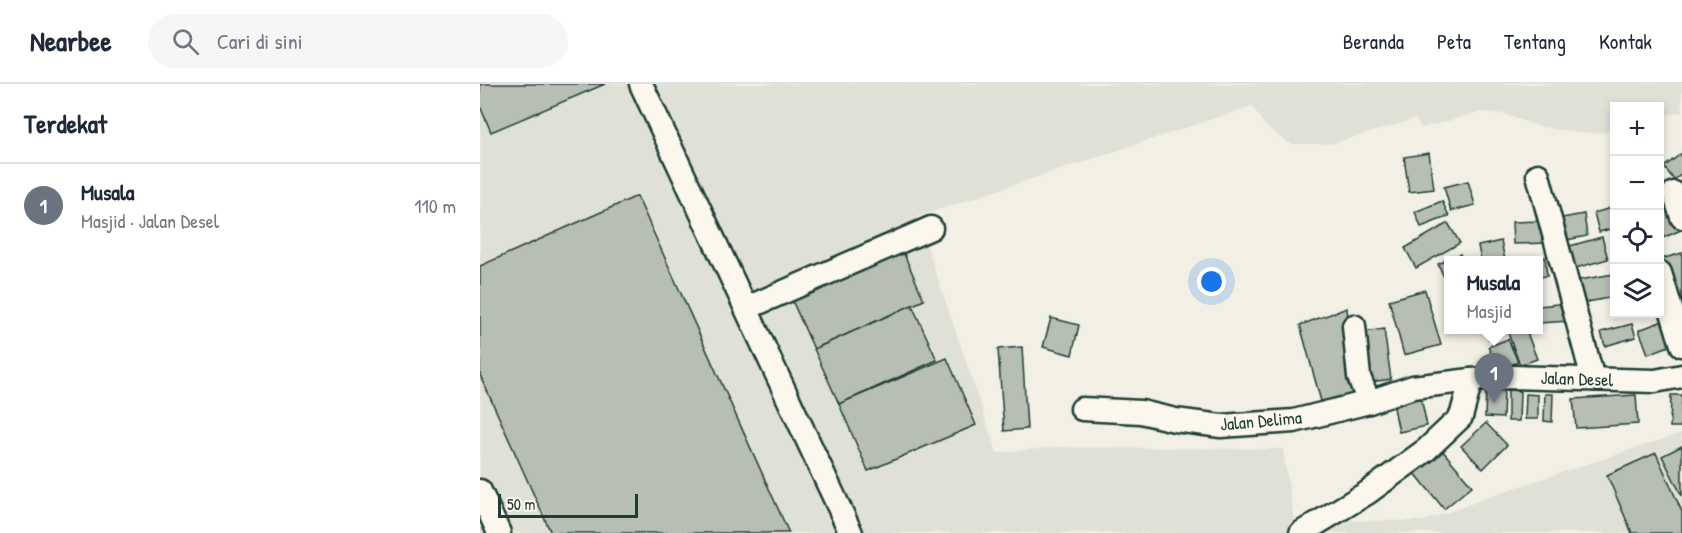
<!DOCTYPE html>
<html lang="id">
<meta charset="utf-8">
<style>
:root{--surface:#fff;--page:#f6f6f7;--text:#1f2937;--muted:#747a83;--line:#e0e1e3;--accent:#2563eb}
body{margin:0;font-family:"Patrick Hand",sans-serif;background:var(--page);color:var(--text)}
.controls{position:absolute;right:18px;top:18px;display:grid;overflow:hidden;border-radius:0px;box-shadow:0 3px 9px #0003}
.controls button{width:54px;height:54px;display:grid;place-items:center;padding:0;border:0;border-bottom:2px solid var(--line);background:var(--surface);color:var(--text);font:30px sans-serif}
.scale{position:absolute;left:18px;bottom:15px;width:140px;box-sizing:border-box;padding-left:6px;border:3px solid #1f3d34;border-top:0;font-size:16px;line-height:21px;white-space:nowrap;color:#1f3d34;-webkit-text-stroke:4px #fbf7ec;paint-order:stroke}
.you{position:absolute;left:732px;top:198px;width:21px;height:21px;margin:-15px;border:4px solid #fff;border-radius:50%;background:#1a73e8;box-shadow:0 0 0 9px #1a73e833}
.badge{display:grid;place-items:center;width:39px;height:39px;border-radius:50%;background:var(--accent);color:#fff;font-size:20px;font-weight:700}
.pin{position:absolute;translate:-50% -50px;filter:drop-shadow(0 2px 3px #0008)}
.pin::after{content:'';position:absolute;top:32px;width:21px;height:18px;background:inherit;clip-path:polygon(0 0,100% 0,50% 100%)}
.popup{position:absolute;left:964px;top:172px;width:99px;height:78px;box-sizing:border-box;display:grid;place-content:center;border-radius:0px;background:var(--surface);filter:drop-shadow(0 2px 4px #0005);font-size:20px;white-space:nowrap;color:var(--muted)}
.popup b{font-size:22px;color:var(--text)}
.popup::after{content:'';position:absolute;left:50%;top:100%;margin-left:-12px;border:12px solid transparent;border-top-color:var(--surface)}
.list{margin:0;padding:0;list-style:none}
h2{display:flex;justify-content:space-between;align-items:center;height:78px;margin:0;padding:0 24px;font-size:26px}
h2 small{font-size:20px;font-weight:400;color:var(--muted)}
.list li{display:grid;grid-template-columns:39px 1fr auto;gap:18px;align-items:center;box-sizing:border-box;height:84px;padding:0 24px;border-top:2px solid var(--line)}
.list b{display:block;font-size:22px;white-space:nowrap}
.list p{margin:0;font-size:20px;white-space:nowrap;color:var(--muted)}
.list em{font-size:20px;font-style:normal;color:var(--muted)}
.icon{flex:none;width:33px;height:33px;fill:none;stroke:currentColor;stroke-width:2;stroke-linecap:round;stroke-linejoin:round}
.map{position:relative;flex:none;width:1202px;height:449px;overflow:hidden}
header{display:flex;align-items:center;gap:36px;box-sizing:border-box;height:84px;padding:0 30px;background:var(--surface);border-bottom:2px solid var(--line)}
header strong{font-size:28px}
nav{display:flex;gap:33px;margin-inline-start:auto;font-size:21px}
.search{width:420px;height:54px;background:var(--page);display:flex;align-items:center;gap:15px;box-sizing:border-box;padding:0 21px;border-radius:33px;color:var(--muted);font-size:22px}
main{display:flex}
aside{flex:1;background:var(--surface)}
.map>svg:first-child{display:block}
.built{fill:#e0e1d6}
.building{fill:#b7beb3;stroke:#1f3d34;stroke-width:1.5}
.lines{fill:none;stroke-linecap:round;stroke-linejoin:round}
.minor-casing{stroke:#1f3d34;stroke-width:27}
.minor{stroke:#fbf7ec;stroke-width:22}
.labels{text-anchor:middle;stroke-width:4.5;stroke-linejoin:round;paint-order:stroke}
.street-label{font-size:18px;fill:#1f3d34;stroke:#fbf7ec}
</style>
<header>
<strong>Nearbee</strong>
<div class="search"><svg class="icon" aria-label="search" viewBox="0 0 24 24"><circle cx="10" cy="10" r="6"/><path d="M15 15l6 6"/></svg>Cari di sini</div>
<nav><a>Beranda</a><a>Peta</a><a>Tentang</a><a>Kontak</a></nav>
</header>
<main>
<aside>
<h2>Terdekat<small></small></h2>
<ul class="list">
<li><span class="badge" style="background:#6b7280">1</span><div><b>Musala</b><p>Masjid · Jalan Desel</p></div><em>110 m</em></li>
</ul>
</aside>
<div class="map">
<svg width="1202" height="449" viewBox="0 0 1202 449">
<rect width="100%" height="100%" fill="#f2f0e5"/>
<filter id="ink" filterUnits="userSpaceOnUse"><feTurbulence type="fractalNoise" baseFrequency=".0167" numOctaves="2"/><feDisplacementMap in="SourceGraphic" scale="12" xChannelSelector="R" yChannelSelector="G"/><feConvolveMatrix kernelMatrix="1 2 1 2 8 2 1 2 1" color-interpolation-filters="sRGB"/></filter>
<g filter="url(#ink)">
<path class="built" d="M0,0H1202V28L1180,32V22H1134V47L1119,49H1100L1060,43L1023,30L1001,28L942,44L935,35L851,60H814L807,58L785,42L772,22L437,133L517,369L575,363L803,365L814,436L944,437L1034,404L1202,349V449H0Z"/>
<g class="building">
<path d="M0,0H125L11,48L0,22Z"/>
<path d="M949,69L954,105L929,108L924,73Z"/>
<path d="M1202,69V90L1194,96L1184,83Z"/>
<path d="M988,97L995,121L971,127L964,103Z"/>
<path d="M1185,105L1201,146L1180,155V108Z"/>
<path d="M157,112L309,449H71L0,291V182Z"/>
<path d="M962,117L969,132L941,143L935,128Z"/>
<path d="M1134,123V144L1119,148L1114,129Z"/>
<path d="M1104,130L1107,152L1086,156L1082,134Z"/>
<path d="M1066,137L1067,159L1033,160L1032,138Z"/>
<path d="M968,139L980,159L936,184L925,164Z"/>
<path d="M1122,153L1128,175L1092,185L1086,163Z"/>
<path d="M1021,157L1025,176H1001L998,162Z"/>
<path d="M421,163L444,216L334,265L310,212Z"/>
<path d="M1202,169V233L1198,235L1181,175Z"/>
<path d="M980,170L983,176H969V193L965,195L958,180Z"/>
<path d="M1065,173L1067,192L1059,193V176H1044Z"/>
<path d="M1134,190V213L1097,220L1093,197Z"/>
<path d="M945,206L961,261L924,271L909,216Z"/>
<path d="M1087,219L1089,237L1059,239V222Z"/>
<path d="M432,221L457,276L359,320L334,265Z"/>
<path d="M867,224L875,313L842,321L820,241Z"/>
<path d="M571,234L599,241L592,271L563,263Z"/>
<path d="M1188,235L1197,259L1168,270L1159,246Z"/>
<path d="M1152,240L1156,253L1125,262L1121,248Z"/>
<path d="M904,245L911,295L885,299L877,249Z"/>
<path d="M1005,246H1019L1021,251L1009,255Z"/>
<path d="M1038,246H1046L1057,275L1040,281L1028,249Z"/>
<path d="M1028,255L1038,278L1019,286L1008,263Z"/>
<path d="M542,263L547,345L524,347L518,265Z"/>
<path d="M467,274L496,341L388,387L359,320Z"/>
<path d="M1006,305H1024L1023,334L1005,333Z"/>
<path d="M1028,306L1040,307L1039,337H1028Z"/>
<path d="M940,309L947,342L919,348L912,314Z"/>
<path d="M1046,310L1058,311V335H1045Z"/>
<path d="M1065,310H1073L1072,338L1064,337Z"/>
<path d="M1156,311L1158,340L1096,344L1093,315Z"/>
<path d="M1191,311H1202L1201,343H1190Z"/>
<path d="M1006,339L1027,361L1003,385L981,362Z"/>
<path d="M1202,362V412L1182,372Z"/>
<path d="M962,366L992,402L964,425L934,388Z"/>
<path d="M1176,369L1202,428V449H1152L1127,391Z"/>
</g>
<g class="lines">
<g class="minor-casing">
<g id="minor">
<path d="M161,0L371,449"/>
<path d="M1058,91L1113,295"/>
<path d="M1194,109L1202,133"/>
<path d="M1180,189L1202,261"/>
<path d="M267,224L451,144"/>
<path d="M874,242L879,293L889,318"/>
<path d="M602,325L661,328L695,336L741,342L814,337L889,318L933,303L991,296L1031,293L1175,297L1202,292"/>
<path d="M0,407L19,449"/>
<path d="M821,449L887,409L946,366L981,333L991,296"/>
</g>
</g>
<use href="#minor" class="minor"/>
</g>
</g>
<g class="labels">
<g class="street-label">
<text transform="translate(1097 295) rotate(2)" y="6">Jalan Desel</text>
<text transform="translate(781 337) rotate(-5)" y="6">Jalan Delima</text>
</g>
</g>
</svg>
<div class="controls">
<button>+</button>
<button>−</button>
<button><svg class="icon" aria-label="locate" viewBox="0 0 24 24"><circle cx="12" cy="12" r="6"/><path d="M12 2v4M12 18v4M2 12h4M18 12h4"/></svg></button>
<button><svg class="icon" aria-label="layers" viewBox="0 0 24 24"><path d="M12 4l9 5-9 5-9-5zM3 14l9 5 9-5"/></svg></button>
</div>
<div class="scale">50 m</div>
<div class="you"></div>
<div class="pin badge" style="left:1014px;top:319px;background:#6b7280">1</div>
<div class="popup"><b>Musala</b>Masjid</div>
</div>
</main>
